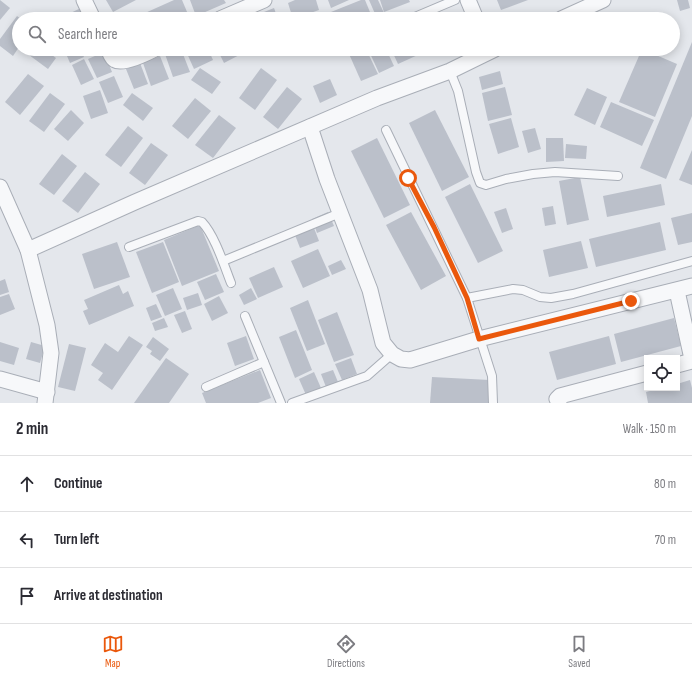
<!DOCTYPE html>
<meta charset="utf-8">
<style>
:root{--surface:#fff;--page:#f2f2f3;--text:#2b2b33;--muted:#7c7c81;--line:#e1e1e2;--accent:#ea580c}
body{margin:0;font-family:"Sofia Sans Condensed",sans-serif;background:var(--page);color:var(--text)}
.controls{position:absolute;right:12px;bottom:12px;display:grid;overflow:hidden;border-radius:0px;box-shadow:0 2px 10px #0003}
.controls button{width:36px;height:36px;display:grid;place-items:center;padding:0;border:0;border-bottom:1px solid var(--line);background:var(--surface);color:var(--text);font:20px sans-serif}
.stop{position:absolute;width:12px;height:12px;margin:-9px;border:3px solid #ea580c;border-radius:50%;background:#fff}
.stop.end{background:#ea580c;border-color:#fff;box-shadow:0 1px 4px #0008}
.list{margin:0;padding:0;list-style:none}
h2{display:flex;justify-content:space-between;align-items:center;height:52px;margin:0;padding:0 16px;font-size:17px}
h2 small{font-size:13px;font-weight:400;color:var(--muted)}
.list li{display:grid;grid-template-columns:26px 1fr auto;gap:12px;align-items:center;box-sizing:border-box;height:56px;padding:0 16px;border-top:1px solid var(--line)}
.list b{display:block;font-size:15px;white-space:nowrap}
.list em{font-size:13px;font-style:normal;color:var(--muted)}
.icon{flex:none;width:22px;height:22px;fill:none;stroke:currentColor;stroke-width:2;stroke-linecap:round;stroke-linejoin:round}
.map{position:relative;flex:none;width:692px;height:403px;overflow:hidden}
.search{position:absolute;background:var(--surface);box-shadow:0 2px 10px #0003;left:12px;right:12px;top:12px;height:44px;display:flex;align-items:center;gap:10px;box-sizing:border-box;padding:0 14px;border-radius:22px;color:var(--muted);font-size:15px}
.sheet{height:220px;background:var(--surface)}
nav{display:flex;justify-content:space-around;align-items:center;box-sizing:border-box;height:56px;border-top:1px solid var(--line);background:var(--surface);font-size:11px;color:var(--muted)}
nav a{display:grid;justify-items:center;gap:2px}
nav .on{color:var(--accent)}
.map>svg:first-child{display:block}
.building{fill:#bbc0ca}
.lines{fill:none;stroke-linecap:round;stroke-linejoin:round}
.service-casing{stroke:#a9aeb7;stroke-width:10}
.minor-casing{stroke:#a9aeb7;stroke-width:17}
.service{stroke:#f7f8fa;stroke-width:8}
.minor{stroke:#f7f8fa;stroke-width:15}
.route{stroke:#ea580c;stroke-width:5}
</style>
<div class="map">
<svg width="692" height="403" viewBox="0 0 692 403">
<rect width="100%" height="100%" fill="#e4e7ec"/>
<g class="building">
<path d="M0,0L10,8L0,20Z"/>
<path d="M106,0H136L113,12Z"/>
<path d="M174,0H182L190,19H148L145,13Z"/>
<path d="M190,0H224L226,3L196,16Z"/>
<path d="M295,0H316L319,10L293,19L288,3Z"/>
<path d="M328,0H349L331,8Z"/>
<path d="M361,0H365L372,17L368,19H334L331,12Z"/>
<path d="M369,0H378L384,13L376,16Z"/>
<path d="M380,0H409L410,2L384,12Z"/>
<path d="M497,0H528L501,10Z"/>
<path d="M677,0H688L690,8L680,11Z"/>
<path d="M85,6L91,19H58Z"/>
<path d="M274,8L278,19H250L249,18Z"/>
<path d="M141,12L144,19H123Z"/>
<path d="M446,13L449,19H433Z"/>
<path d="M17,16L21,19H19V47L13,56L0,46V39Z"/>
<path d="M692,42V116L666,179L640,168Z"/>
<path d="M27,49H44L56,58L48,69L25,52Z"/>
<path d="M64,49H80L84,57L70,63Z"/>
<path d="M181,49L190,72L173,77L165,54Z"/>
<path d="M185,49H208L213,60L194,69Z"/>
<path d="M217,49H246L247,51L224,63Z"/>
<path d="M360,49H366L378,74L361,81L349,54Z"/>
<path d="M368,49H386L394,66L379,73Z"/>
<path d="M391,49H431L398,64Z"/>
<path d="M642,49L677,64L655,117L619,102Z"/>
<path d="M104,52L112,72L97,78L88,59Z"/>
<path d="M160,56L169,79L151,86L143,63Z"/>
<path d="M84,59L94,79L81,85L72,65Z"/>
<path d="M140,63L148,84L134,89L126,69Z"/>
<path d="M200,68L221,82L212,94L191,80Z"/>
<path d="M261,68L277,80L255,110L239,98Z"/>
<path d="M500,71L503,84L482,90L479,77Z"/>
<path d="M28,74L44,86L20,115L5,102Z"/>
<path d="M114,76L123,97L108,103L99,82Z"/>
<path d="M330,79L337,95L320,103L313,86Z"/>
<path d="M287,87L302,99L278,129L263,117Z"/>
<path d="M505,87L512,115L488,121L482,93Z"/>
<path d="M587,88L607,97L595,125L574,115Z"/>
<path d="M100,90L108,113L91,119L83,96Z"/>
<path d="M50,93L65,104L44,132L29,121Z"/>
<path d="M132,93L153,108L143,121L123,105Z"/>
<path d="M195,98L211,111L188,139L172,126Z"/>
<path d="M611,102L654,120L642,146L600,127Z"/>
<path d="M71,110L84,123L68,141L54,129Z"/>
<path d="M435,110L469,177L442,191L409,123Z"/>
<path d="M219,115L236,128L213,158L195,145Z"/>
<path d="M511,118L519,147L498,154L489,124Z"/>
<path d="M128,126L143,138L121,167L105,155Z"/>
<path d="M535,128L541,149L528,153L522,131Z"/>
<path d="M377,138L410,205L384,218L351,151Z"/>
<path d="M546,138H563L564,161L546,162Z"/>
<path d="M151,143L168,155L145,185L129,173Z"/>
<path d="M566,144L587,146L586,159L565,158Z"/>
<path d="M692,150V185L679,180Z"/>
<path d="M62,154L77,166L54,195L39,184Z"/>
<path d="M85,172L100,184L78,213L62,201Z"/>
<path d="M580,177L589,220L567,225L559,181Z"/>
<path d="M470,184L503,251L478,263L445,197Z"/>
<path d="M661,184L665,205L607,217L603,196Z"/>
<path d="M553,206L556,224L545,226L542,208Z"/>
<path d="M506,208L513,229L502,233L494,212Z"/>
<path d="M328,212L334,226L317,233L312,219Z"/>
<path d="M411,212L446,276L421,290L386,225Z"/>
<path d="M692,213V242L678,245L671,218Z"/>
<path d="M660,222L666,250L596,267L589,239Z"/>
<path d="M200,225L219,271L182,286L164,240Z"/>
<path d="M314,228L319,241L300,248L295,235Z"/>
<path d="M581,241L588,268L549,277L543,250Z"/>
<path d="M117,242L130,277L94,289L82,254Z"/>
<path d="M163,242L179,282L152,293L136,252Z"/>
<path d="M318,249L330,276L303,288L291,261Z"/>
<path d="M341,260L346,269L332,275L328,266Z"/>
<path d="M274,267L283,287L258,298L249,278Z"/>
<path d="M216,274L224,292L205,300L197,282Z"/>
<path d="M5,279L9,292L0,295V281Z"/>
<path d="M119,285L123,294L128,291L134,306L89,325L83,311L88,309L84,300Z"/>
<path d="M173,288L182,309L165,316L156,295Z"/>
<path d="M251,288L257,299L244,305L239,295Z"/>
<path d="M198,293L202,305L187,310L183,298Z"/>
<path d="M9,294L15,309L0,315V297Z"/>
<path d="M219,296L228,313L212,321L204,304Z"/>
<path d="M308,300L325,344L307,351L290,308Z"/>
<path d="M156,304L162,317L151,321L146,308Z"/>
<path d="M185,311L192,329L182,333L174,315Z"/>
<path d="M337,312L354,355L334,362L318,320Z"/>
<path d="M164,318L168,327L155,331L152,323Z"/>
<path d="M674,318L681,346L621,362L614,334Z"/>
<path d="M296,330L312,370L295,378L279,337Z"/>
<path d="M129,336L143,345L112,390L98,380L103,373L91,365L105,343L118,352Z"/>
<path d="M246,336L254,359L235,366L227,343Z"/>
<path d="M609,336L616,364L557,380L549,352Z"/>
<path d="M153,337L169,349L160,361L150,354L152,351L146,347Z"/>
<path d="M0,342L19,348L14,365L0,361Z"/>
<path d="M31,342L45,346L40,363L26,359Z"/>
<path d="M69,344L86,348L75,391L58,387Z"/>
<path d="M166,358L189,374L169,403H134Z"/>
<path d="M351,358L357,374L342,380L335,364Z"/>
<path d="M260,370L271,398L258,403H206L202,393Z"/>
<path d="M333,370L338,382L326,387L321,374Z"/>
<path d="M314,372L321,388L306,395L299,379Z"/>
<path d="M432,377L490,380L489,403H430Z"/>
<path d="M690,380L692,388V403H648L646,392L661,388H677V384Z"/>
</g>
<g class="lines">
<g class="service-casing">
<g id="service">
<path d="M410,19L455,0"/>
<path d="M450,71L458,91L476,172L480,183L486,185L506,179L533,174L555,172L618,176"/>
<path d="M386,130L467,298L513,289L523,290L540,297L551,298L573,294L692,261"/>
<path d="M129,247L198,221L202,222C215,236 224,265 231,283"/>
<path d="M223,261L340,213"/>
<path d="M467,298L492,376L493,403"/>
<path d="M245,316L281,403"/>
<path d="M206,387L264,362"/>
<path d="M292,403L367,376L392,354"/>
</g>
</g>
<g class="minor-casing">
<g id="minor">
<path d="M84,0L93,19"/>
<path d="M468,0L476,19"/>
<path d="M220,19L264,0"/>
<path d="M561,19L603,0"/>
<path d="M108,49C110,52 111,58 115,60C123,65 147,53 155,49"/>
<path d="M310,127L327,179L370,290L383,343L392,354L401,359L410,360L479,339L692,286"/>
<path d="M0,187L28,250L47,325L51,353L45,403"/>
<path d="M28,250L135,202L377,98L450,71L495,49"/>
<path d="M677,291L692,359"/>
<path d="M677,365L692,361"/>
<path d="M0,379L47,392"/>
<path d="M559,403L557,399L560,396L647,373"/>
</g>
</g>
<use href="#service" class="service"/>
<use href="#minor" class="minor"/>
</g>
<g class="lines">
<path class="route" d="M408,178L434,227L467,298L479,339L631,301"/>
</g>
</svg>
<div class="controls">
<button><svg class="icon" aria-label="locate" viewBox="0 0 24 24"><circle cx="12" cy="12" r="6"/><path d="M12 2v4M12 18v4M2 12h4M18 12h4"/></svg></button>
</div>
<div class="stop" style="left:408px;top:178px"></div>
<div class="stop end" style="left:631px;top:301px"></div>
<div class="search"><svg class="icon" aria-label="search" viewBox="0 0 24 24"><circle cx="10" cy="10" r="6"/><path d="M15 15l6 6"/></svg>Search here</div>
</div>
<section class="sheet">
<h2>2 min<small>Walk · 150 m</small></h2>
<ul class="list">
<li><svg class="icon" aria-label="ahead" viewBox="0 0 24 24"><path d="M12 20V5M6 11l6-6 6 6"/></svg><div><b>Continue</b></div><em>80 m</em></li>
<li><svg class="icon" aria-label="left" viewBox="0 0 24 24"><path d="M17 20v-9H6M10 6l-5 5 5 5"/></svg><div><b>Turn left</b></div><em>70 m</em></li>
<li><svg class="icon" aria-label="arrive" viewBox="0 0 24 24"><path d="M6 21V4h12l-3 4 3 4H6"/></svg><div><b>Arrive at destination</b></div></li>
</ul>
</section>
<nav>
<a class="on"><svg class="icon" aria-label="map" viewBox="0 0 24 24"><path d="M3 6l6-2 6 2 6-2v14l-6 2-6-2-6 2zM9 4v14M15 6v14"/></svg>Map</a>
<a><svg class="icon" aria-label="directions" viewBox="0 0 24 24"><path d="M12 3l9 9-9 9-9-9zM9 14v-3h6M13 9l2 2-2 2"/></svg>Directions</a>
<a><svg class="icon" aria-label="saved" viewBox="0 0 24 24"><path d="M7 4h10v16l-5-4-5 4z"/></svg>Saved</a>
</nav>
